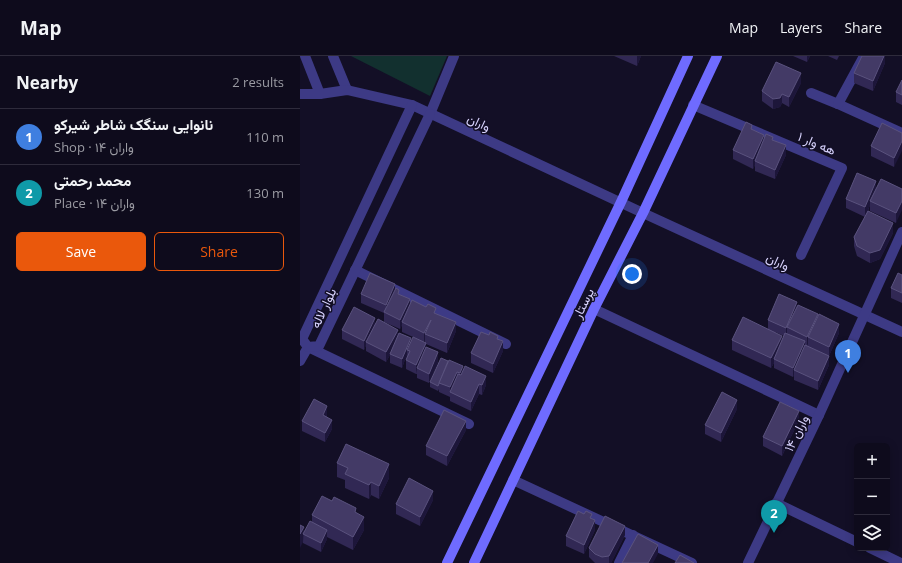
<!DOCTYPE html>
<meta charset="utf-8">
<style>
:root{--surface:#0e0b1c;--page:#1c1929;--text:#f1f3f6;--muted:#9b9ba3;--line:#2e2b3b;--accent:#ea580c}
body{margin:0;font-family:"Open Sans",Vazirmatn,sans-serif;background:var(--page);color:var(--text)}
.controls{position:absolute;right:12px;bottom:12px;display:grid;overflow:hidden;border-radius:6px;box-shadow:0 2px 10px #0003}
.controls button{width:36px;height:36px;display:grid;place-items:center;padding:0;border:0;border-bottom:1px solid var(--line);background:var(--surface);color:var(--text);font:20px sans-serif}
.you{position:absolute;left:332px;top:218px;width:14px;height:14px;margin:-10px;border:3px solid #fff;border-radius:50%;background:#1a73e8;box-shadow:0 0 0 6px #1a73e833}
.badge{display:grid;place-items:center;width:26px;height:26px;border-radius:50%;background:var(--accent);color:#fff;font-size:13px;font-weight:700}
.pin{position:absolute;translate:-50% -33px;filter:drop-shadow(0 1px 2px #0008)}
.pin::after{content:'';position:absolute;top:21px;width:14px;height:12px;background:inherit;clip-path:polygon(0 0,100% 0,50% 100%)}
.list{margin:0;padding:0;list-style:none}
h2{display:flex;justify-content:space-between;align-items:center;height:52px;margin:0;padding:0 16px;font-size:17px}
h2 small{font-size:13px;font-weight:400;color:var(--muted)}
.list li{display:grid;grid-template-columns:26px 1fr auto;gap:12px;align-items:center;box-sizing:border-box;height:56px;padding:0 16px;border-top:1px solid var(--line)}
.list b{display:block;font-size:15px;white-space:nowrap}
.list p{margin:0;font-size:13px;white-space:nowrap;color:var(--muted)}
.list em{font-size:13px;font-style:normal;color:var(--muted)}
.actions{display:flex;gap:8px;padding:12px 16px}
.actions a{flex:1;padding:9px 0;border:1px solid var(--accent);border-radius:6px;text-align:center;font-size:14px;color:var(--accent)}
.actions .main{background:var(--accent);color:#fff}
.icon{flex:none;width:22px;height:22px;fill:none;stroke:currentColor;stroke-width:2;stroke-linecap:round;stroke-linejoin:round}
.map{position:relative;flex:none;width:602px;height:507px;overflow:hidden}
header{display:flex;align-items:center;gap:24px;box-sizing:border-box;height:56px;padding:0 20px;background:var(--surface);border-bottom:1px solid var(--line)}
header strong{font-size:19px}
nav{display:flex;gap:22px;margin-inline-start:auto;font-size:14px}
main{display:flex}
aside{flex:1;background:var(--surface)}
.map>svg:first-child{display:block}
.green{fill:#12302f}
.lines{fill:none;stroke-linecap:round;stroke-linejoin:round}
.minor{stroke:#3d3a85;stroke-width:10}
.tertiary{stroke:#3d3a85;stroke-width:10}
.secondary{stroke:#6f6bff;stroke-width:10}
.wall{fill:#312854;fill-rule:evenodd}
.shaded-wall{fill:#1d163a}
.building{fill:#433a66;stroke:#5a527e}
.labels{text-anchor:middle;stroke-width:3;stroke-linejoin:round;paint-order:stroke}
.street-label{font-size:13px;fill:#d9d4ff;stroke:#130f26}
</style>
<header>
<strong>Map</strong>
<nav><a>Map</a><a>Layers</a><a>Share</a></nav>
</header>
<main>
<aside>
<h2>Nearby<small>2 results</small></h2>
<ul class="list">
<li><span class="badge" style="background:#3f7fe0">1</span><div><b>نانوایی سنگک شاطر شیرکو</b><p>Shop · واران ۱۴</p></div><em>110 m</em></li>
<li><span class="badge" style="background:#0f9aa8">2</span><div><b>محمد رحمتی</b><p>Place · واران ۱۴</p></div><em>130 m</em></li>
</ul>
<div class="actions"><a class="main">Save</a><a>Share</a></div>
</aside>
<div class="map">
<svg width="602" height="507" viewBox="0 0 602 507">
<rect width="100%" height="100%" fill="#130f26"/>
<path class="green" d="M51,0H147L130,40Z"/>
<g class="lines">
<g class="minor">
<path d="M511,37L538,48L602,77"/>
<path d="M538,48L564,0"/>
<path d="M393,49L542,112L501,199"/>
<path d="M130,58L154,0"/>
<path d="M343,157L602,276"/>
<path d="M55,214L206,288"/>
<path d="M294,253L519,359"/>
<path d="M0,305L8,291L169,368"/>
<path d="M213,424L392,507"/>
<path d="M476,447L557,486"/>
<path d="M570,492L601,507"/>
<path d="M319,507L333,479"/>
<path d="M448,507L519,359L602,176"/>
</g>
<g class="tertiary">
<path d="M5,0L20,38"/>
<path d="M33,0L47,34"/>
<path d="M0,38H20L47,34L112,49L343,157"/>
<path d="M112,49L2,283L8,291L19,290L130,58"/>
</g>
<g class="secondary">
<path d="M147,507L321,146L388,0"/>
<path d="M174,507L294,253L343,157L417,0"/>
</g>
</g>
<g class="wall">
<path d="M314,0H341L337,10Z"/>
<path d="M493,0H510L507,6Z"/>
<path d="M528,0H539L537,4Z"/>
<path d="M585,0V7L573,35L554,27V17Z"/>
<path d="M602,24V49L596,46V36Z"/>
<path d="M501,27L489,51L482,47L480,51L473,53L462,45V35Z"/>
<path d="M452,74L464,83L473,84L486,99L475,123L455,115V109L453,113L433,103V94Z"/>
<path d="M602,77L594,111L571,100V90Z"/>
<path d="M576,132L602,133L596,167L570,155V149L568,155L593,177L580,203L570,207L557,200L554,190V181L565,161L546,152V143Z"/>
<path d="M602,219V247L591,242V232Z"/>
<path d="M95,234L110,250L136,258L156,275L147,297L126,288V291L138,306L129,327L117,322V318H116L106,313V304L107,298L102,312L90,307V299L86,306L66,295V289L64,294L42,283V274L75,268L98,278L111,287H125V284L124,286L102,276V269L100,273L84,266V257L61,247V238Z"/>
<path d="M497,250L518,261L539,277L529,300V309L518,334L494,324V319L493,321L474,312V307L471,312L432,294V284L468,273V264ZM475,276L484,280L482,284Z"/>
<path d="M198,283L203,295L193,317L171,307V297Z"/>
<path d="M163,314L186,329L182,339L179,338L171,355L150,345V341L139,336V333L138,335L130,331V326Z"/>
<path d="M437,353L421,386L405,378V369Z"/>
<path d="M27,359V361L32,373L25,386L2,375V365Z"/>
<path d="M499,364L482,400L463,390V381Z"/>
<path d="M166,374L147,410L126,399V390Z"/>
<path d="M37,407L89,422L79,443L71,439L69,443L45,432V424L37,421Z"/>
<path d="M133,444L120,470L96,458V448Z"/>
<path d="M56,457L64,474L53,494L27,481V483L21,496L3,487L0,469L4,476L12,466V459Z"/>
<path d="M292,463L295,474L284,498L266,490V480Z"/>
<path d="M325,479L311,507H295L289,501V492Z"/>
</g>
<g class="shaded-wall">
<path d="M337,0H341L337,10Z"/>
<path d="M507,0H510L507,6Z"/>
<path d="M584,0H585V7L573,35V25Z"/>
<path d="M501,17V27L489,51V41Z"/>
<path d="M482,38V47L480,51L473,53V43Z"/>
<path d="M464,79V89L455,105V109L453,113V103Z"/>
<path d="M602,85V95L594,111V102Z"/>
<path d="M486,89V99L475,123V114Z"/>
<path d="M576,125V135L570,145V149L565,161V151Z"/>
<path d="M602,145V154L596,167V157Z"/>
<path d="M593,167V177L580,203L570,207V197Z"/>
<path d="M95,228V238L86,258V249Z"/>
<path d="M110,243V253L102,266V269L100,273V264Z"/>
<path d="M497,246V256L487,271V279L486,281V272Z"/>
<path d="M518,258V268L508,281V288L507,290V281Z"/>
<path d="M75,262V272L66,286V289L64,294V285Z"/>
<path d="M131,264L125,278V284L124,286V277Z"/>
<path d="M156,266V275L147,297V287Z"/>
<path d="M539,268V277L529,300V291Z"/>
<path d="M98,274V283L90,298V299L86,306V296Z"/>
<path d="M482,280V289L474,303V307L471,312V302Z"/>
<path d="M111,282V291L107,294V298L102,312V303Z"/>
<path d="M203,285V295L193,317V308Z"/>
<path d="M505,285V295L494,314V319L493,321V312Z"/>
<path d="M126,287V297L117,312L116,318V309Z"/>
<path d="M138,296V306L129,327V318Z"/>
<path d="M529,300V309L518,334V325Z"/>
<path d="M163,310V319L160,327V317Z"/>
<path d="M157,316V325L150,336V331Z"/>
<path d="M186,320V329L182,339V329Z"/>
<path d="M179,328V338L171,355V346Z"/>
<path d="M437,344V353L421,386V377Z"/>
<path d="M27,350V359L23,369V359Z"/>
<path d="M499,355V364L482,400V390Z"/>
<path d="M32,364V373L25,386V377Z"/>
<path d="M166,365V374L147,410V400Z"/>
<path d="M89,408V422L79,443V430Z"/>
<path d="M71,426V439L69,443V429Z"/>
<path d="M133,435V444L120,470V461Z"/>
<path d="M64,461V474L53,494V481Z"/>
<path d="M295,464V474L284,498V489Z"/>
<path d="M325,470V479L311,507H309V500Z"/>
<path d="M4,471L3,486L0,492V478Z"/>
<path d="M27,474V483L21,496V487Z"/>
<path d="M358,489V498L353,507H348Z"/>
</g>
<g class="building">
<path d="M562,0H584L573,25L554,17Z"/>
<path d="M476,6L501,17L489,41L482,38L480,42L473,43L462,35Z"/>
<path d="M602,24V39L596,36Z"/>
<path d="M446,66L452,69L451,73L464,79L453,103L433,94Z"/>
<path d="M582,67L602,77V85L594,102L571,90Z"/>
<path d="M466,78L473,81L472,84L486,89L475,114L455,105Z"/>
<path d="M557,117L576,125L565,151L546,143Z"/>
<path d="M581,123L602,133V145L596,157L570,145Z"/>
<path d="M568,155L593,167L580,194L570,197L557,190L554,181Z"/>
<path d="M70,217L95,228L86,249L61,238Z"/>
<path d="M598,217L602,219V237L591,232Z"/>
<path d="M96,232L99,234L98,238L110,243L100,264L84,256Z"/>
<path d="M479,238L497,246L486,272L468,264Z"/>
<path d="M112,244L126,251L128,248L136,252L134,257L156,266L147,287L125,278L131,264L124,277L102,266Z"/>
<path d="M498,249L518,258L507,281L487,271Z"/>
<path d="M54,251L75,262L64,285L42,274Z"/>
<path d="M519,258L539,268L529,291L508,281Z"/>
<path d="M443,261L482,280L471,302L432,284Z"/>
<path d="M78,263L98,274L86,296L66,286Z"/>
<path d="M181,276L189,279L190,276L198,280L197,283L203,285L193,308L171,297Z"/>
<path d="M99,277L111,282L102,303L90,298Z"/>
<path d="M485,277L505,285L493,312L474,303Z"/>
<path d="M113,281L126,287L116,309L106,304L110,295L107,294Z"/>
<path d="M505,289L529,300L518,325L494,314Z"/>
<path d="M126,291L138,296L129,318L117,312Z"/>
<path d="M141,302L148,305L138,330L130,326Z"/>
<path d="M149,304L163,310L160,317L157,316L150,331L139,327Z"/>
<path d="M165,310L186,320L182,329L179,328L171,346L150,336L158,318L161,319Z"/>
<path d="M422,336L437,344L421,377L405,369Z"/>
<path d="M14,343L27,350L23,359L32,364L25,377L2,365Z"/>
<path d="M480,346L499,355L482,390L463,381Z"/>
<path d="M144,354L166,365L147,400L126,390Z"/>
<path d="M46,388L89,408L79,430L71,426L69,429L45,418L48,412L37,407Z"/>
<path d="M109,422L133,435L120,461L96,448Z"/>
<path d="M22,440L32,445L34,441L56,452L55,456L64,461L53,481L12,459Z"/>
<path d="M278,455L284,458L286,455L292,458L290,462L295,464L284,489L266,480Z"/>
<path d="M305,460L325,470L309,500L302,501L295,498L289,492Z"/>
<path d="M10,465L27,474L21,487L3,478Z"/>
<path d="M0,469L4,471L0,478Z"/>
<path d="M338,478L358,489L348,507H322Z"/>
<path d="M380,499L394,507H375Z"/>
</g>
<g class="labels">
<g class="street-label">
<text transform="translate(179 66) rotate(25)" y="5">واران</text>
<text transform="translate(517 87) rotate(23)" y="5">هه وار ۱</text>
<text transform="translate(478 205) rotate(25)" y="5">واران</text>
<text transform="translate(283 247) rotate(-64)" y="5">پرستار</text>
<text transform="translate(23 252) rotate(-65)" y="5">بلوار لاله</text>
<text transform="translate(496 377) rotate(-64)" y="5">واران ۱۴</text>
</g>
</g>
</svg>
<div class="controls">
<button>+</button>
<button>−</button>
<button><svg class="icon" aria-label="layers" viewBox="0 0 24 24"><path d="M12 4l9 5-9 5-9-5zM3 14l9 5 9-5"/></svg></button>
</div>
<div class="you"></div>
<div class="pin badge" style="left:548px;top:317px;background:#3f7fe0">1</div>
<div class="pin badge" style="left:474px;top:477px;background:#0f9aa8">2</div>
</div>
</main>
